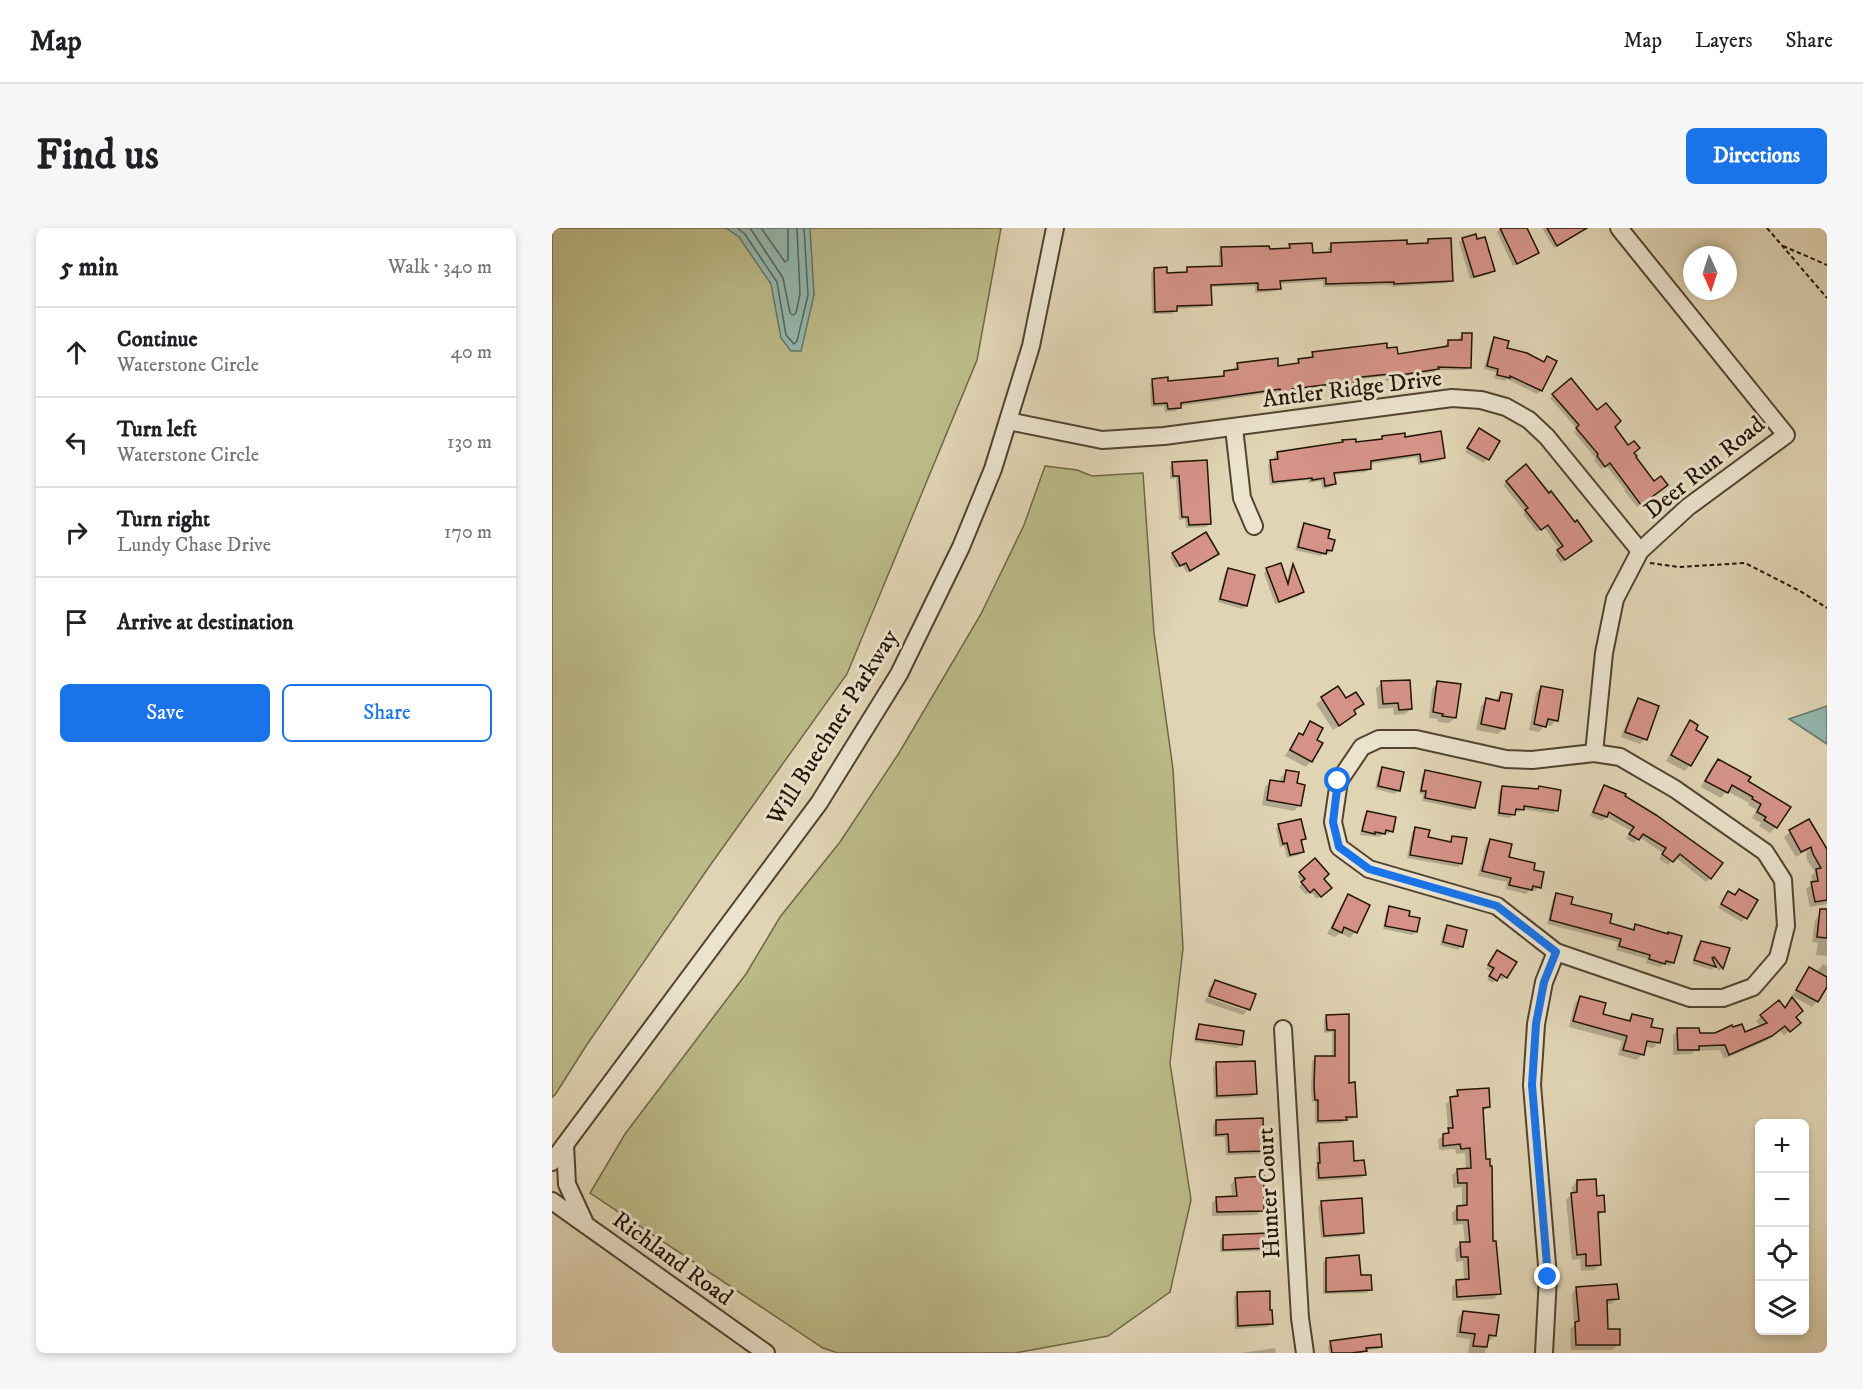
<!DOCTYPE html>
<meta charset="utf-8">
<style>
:root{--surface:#fff;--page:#f6f6f6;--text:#202124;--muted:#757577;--line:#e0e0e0;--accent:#1a73e8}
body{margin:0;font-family:"IM FELL DW Pica",serif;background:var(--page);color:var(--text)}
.controls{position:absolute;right:18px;bottom:18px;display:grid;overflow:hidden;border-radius:9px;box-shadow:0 3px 9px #0003}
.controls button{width:54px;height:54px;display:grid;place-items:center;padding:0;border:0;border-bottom:2px solid var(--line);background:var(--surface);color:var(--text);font:30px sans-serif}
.compass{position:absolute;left:1131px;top:18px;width:54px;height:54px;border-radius:50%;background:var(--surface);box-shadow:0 3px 9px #0003;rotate:177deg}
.stop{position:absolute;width:18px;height:18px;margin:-14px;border:4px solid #1a73e8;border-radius:50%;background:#fff}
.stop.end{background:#1a73e8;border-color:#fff;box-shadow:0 2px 6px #0008}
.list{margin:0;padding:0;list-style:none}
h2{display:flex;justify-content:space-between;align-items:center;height:78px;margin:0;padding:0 24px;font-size:26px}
h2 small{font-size:20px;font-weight:400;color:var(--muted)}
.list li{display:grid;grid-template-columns:39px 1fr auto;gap:18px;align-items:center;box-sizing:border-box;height:90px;padding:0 24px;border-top:2px solid var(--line)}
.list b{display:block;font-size:22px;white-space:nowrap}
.list p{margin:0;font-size:20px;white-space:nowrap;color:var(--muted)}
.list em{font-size:20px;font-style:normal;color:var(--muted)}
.actions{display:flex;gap:12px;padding:18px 24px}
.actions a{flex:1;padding:14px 0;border:2px solid var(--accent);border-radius:9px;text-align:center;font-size:21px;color:var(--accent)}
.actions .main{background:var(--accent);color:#fff}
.icon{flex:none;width:33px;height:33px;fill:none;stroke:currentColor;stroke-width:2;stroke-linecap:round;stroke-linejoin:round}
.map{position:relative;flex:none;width:1275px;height:1125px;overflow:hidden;border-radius:9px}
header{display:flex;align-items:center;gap:36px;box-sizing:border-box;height:84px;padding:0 30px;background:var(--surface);border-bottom:2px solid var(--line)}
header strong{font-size:28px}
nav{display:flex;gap:33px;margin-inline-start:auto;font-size:21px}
.intro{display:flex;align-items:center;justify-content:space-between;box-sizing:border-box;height:144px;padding:0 36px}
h1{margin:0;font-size:42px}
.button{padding:15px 27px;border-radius:9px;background:var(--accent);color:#fff;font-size:21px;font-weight:700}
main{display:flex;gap:36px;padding:0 36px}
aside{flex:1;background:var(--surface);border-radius:9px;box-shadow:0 3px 9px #0003}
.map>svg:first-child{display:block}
.green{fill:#bbba87;stroke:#6e6746;stroke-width:1.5}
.water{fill:#94b8af;stroke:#66766b;stroke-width:1.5}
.shadow{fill:#0003}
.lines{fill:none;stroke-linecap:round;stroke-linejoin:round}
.shore{stroke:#5a665a;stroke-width:1.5}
.building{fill:#d59388;stroke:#211404;stroke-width:1.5}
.minor-casing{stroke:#514430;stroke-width:20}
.path{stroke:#211404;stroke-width:2;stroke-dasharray:4.5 3;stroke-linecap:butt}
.minor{stroke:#ebe3ce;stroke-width:16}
.route{stroke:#1a73e8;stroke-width:8}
.labels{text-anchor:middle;stroke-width:6;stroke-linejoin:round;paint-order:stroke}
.street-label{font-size:24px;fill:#211404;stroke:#ebe3ce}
</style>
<header>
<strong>Map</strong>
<nav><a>Map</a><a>Layers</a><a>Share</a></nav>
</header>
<div class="intro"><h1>Find us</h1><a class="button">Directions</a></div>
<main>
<aside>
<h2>5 min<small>Walk · 340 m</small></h2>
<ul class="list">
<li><svg class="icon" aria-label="ahead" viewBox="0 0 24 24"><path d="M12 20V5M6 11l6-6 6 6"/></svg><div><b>Continue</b><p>Waterstone Circle</p></div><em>40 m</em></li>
<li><svg class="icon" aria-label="left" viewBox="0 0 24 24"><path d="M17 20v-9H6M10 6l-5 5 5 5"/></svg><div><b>Turn left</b><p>Waterstone Circle</p></div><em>130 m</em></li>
<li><svg class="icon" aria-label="right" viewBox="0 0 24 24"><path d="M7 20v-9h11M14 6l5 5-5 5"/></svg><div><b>Turn right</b><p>Lundy Chase Drive</p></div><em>170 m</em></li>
<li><svg class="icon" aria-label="arrive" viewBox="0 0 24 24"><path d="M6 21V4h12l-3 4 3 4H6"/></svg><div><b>Arrive at destination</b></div></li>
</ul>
<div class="actions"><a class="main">Save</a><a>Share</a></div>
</aside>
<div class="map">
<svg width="1275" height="1125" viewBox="0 0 1275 1125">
<rect width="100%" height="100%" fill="#e0d4b4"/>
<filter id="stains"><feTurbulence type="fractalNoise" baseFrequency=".00333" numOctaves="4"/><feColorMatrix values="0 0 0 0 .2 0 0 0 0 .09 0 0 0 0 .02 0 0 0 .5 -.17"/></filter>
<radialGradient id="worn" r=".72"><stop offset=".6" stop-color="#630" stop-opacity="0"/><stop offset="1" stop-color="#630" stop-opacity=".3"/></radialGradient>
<g class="green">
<path d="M0,0H449L425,132L295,446L159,636L34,818L3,867L0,869Z"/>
<path d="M493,238L525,242L540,248L591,245L602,405L621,541L631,720L618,835L639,972L618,1064L556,1108L463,1125H286L271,1120L38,965L73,906L194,746L228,689L288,614L347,525L429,386L472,297Z"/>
</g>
<g class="water">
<path d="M174,0H258L262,67L249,123H239L229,110L219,56L187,9Z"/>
<path d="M1275,478V516L1237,491Z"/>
</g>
<g class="shadow">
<path d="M973,0L985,25L982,28L961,38L945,4L949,0Z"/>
<path d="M990,0H1019L1023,6L1002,20Z"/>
<path d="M911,11L941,42L938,46L918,51L907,14Z"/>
<path d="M876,12L900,52L896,55L840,59L839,57L771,59V53L727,56V60L724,63L703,65V58L658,59L659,76L655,79L624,81L620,86H600L599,45L602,41L613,47L632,44L635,41L667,39V24L670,21L716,23L735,21L738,18L759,27L776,26V20L780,17L853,18L873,16Z"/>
<path d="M911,106L918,139L914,142H884L882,144L846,149L844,152L834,153V148L800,152V156L797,160L785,161L784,157L739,163L735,167L725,169L724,164L628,178L624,183L613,184L612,178L599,179L598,156L601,152L615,155L669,150L672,144L683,143L682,140L686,136L725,139L744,136L747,132L758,131L761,125L834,122L844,127L893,120V117L897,113H907V110Z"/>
<path d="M943,110L953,122L991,135L996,130L1003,133L989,163L985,166L955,151L953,153L942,150L944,144L932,141L939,114Z"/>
<path d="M1001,167L1045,185L1061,199L1102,255L1110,260L1085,279L1072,263L1073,262L1054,237L1049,241L1042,232L1044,231L1022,204L1025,201L998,170Z"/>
<path d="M927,202L946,213L932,235L913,224Z"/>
<path d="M831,210L892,230L888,233L866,237L865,229L817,236L818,240L814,244L781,247L782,256L779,259L770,261L769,253L757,255L756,252L718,257L716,237L719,233H723L722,229L726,225L789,216L791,214L803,216L828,213Z"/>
<path d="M621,236L658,295L654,299L634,300L633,291L627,292L624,250L618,251V239Z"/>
<path d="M974,238L1035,316L1009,335L1003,326L1008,322L992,299L985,304L971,286L973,284L951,257Z"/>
<path d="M752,297L774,312L779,322L776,326L772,325L769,328L743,322L749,300Z"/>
<path d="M621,326L661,329L635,345L630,337L624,340L618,329Z"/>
<path d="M741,339L750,364L747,368L723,376L712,345L715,342L734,356L738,341Z"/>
<path d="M676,341L694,378L690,381L666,374L673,345Z"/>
<path d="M830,455L859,481L853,486L842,487L841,480L826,481L824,460Z"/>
<path d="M886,455L903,490L897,495L886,494V491L877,490L880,461Z"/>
<path d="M989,459L1004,492L999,498L993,497L987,504L977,502L984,465Z"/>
<path d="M785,460L794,473L810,475L801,483L802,486L797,492L781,502L764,476Z"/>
<path d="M950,465L951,501L946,506L924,502L929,478L935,472L944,474V471Z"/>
<path d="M1086,472L1093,511L1088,516L1069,509L1081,478Z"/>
<path d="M759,494L763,512L759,533L754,539L733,528L742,512L748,507H749Z"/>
<path d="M1138,494V537L1133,543L1114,533L1133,500Z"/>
<path d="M1166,533L1194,553L1224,599L1218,605L1207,598L1209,595L1200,590L1205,582L1196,577L1197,575L1175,563L1169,570L1149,559L1160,538Z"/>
<path d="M831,541L847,562L843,566L823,561L827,544Z"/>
<path d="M735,544L743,557L748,577L742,583L710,577L713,559L719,553L728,555L729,549Z"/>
<path d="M874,544L922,579L919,583L870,573L871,566H867L870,547Z"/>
<path d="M951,559L984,562L987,560L1004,583L1001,586L970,581L967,584H962L958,590L945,588L947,563Z"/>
<path d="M1052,559L1071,569L1158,650L1154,654L1123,629L1116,637L1107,631L1111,625L1087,609L1082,615L1074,611L1079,603L1054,589L1050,593L1038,588L1048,563Z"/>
<path d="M815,584L840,603L836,606L831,605L828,609L808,607L812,588Z"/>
<path d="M1256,593L1275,633V676L1258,679L1254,661L1261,655L1259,648L1263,644L1255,632L1254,623L1244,629L1232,609L1238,604Z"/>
<path d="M727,597L752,611L748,615L750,624L747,627L735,630L732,618L728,619L724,601Z"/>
<path d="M864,601L875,610L897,615L901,609L909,636L906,639L855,630L860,604Z"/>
<path d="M938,613L956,630L980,643L987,659L983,663L978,662L974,666L954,661L955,654L926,648L934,617Z"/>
<path d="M748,645L770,651L778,660L765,671L758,663L754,667L747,659L750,655L745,648Z"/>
<path d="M1187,663L1204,672L1190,694L1166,680L1176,665L1182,668Z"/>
<path d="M1005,667L1017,677L1056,696L1079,702L1084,697L1121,734L1117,738L1111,736L1108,739L1094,735L1095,731L1064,722L1066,714L995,696L1001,671Z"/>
<path d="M796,668L803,704L798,710L788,705L783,709L775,706L791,674Z"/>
<path d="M838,680L856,689L864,704L860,707L831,701L834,684Z"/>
<path d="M1268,686L1275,687V728L1264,727L1266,715L1260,714L1263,692Z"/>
<path d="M896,699L910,718L906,722L888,717L892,702Z"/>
<path d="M1149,714L1176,721L1170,740L1167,743L1163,738L1160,742L1140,736L1145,718Z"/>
<path d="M942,727L954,749L950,752L946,749L941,755L935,752L939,744L934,741Z"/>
<path d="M1271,736L1275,738V755L1265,773L1260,779L1240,768L1252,747L1257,741L1264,745Z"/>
<path d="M663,753L702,767L697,781L655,766L658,759Z"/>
<path d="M654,769L695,783L691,787L653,774Z"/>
<path d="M1028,770L1049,787L1074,794L1080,788L1106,815L1101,820L1092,818L1090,826L1085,832L1066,827L1070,813L1017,799L1023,775Z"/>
<path d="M1240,771L1243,789L1242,799L1232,807L1227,802L1214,813L1172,831L1168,822L1143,823L1140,826L1121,827V807L1126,802L1146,807L1192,806L1209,799L1204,793L1209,788L1232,781Z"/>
<path d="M775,788H795V856L803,888L800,891L793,892L790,895L763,896V874H760L759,862L760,833L763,830L780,829V804L772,805V792Z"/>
<path d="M647,798L689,817L685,820L642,814L644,801Z"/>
<path d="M664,836L704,865L700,869L662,871L661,839Z"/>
<path d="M906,864L937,878L930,884L940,1014L947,1065L942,1071L900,1073V1059L905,1053H912L911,1033L904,1034L903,1021L909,1016H913L911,996L901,997L900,985L906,979H910V959L901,960L900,947L906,942H914L913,925L904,926L903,921L887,922L886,912L896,903L894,876Z"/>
<path d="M664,893L710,923L707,926L674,927L673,909H661V897Z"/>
<path d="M768,917L812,947L809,950L764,953L763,940L765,938L764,920Z"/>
<path d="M684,951L710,982L705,987L660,988V975L665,971L680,970L679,956Z"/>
<path d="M1025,953L1044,969L1051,983L1045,990L1048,1037L1042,1042L1029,1043L1028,1031L1020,1032L1014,972L1020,966V959Z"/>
<path d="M770,975L811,1004L807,1008L769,1010L766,978Z"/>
<path d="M671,1008L716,1019L712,1023L668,1024V1012Z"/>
<path d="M774,1031L808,1049L818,1061L815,1065L771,1066V1035Z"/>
<path d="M1025,1060L1065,1070L1059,1076H1054V1103L1066,1116L1061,1122H1019L1018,1101L1022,1097L1020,1066Z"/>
<path d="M686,1065L717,1084L720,1095L716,1099L683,1101L682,1069Z"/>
<path d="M911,1084L943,1108L937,1113H935L933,1125H916L918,1111L904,1109L906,1090Z"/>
<path d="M779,1115L829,1118L826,1121L813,1122L810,1125H777L776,1118Z"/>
<path d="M723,1120L724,1125H689Z"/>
</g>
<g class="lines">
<g class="shore">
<path d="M185,0L192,5L225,54L234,107L242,116L245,113L256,67L252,0"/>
<path d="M198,0L231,50L238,85L241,87L244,85L248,66L245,0"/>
<path d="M209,0L233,34L236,32V0"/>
</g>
</g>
<g class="building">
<path d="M948,0H975L987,25L965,36Z"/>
<path d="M995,0H1035L1005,18Z"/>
<path d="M924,6L925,11L933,9L943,43L922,49L910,10Z"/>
<path d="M899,10L901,53L842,56V54L774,56V50L728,53L729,61L706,62V55L659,57L660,77L625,78V83L603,84L602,40L615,39V45L635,44V39L670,38L669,19L717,18L718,21L738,20L737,16L760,15L761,25L779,24V15L855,12V16L876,15V11Z"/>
<path d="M910,105H920L919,140L886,139L887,141L848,147L849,149L837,150V146L801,150L802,157L788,159L787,155L740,161V164L728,166V161L700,165L629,175V180L616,181L615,175L602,176L600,151L616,149V153L672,148V143L686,141L685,135L726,130V138L747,135L746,131L761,129L760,124L835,115V120L845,119L846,126L896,118V112H910Z"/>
<path d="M942,109L957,113L955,120L975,125L992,134L995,128L1005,133L990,163L958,148V150L945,147L946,141L935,138Z"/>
<path d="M1019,150L1045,182L1054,175L1069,193L1063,199L1076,217L1082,213L1088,220L1082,225L1085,228L1084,229L1102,253L1109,248L1116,257L1089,277L1058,235L1053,239L1045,228L1046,226L1024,200L1027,197L1000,166Z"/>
<path d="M927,200L948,213L937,232L915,220Z"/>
<path d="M889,203L893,230L869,234L868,226L819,233V241L782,245L784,256L773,258L772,250L760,252V250L721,254L718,232L726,231L725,224L791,214L790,212L804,211V214L830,211V208L853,205V209Z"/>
<path d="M655,232L659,296L637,297L636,289H630L627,248H621L620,234Z"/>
<path d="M974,236L997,265L999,263L1023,294L1025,292L1040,313L1013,332L1005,322L1011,318L996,297L989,302L973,282L976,280L954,253Z"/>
<path d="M752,295L778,302L776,310L783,312L780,323L775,322L774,326L746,319Z"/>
<path d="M654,304L667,326L638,343L634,335L628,338L620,325Z"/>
<path d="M729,335L736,356L741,336L752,364L727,374L714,340Z"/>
<path d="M676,340L703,347L695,378L668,371Z"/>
<path d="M858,452L860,481L847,482L846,475L831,476L829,453Z"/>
<path d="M885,453L909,456L904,490L890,488L891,486L881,484Z"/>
<path d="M786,458L794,470L804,464L812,476L802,482L804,486L787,498L769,469Z"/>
<path d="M989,458L1011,462L1006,493L996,491L994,499L982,496Z"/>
<path d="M949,464L960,466L953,501L929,496L934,470L947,473Z"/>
<path d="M1086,470L1107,478L1095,512L1073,504Z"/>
<path d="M1138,492L1146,497L1144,502L1156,509L1139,538L1119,527Z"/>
<path d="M758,493L771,500L765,512L771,515L760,534L738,522L747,505L751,507Z"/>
<path d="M1166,531L1199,549L1196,553L1239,579L1225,600L1212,592L1214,589L1205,584L1209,576L1200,571L1201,569L1180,557L1176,565L1153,553Z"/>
<path d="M830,539L852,544L848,563L826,558Z"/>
<path d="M734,542L747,544L745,555L753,557L749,578L715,572L718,552L732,554Z"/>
<path d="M873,542L929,554L923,580L873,570L874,563H869Z"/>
<path d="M1052,557L1074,566L1073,568L1104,587L1171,635L1159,651L1128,626L1121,634L1110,626L1114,620L1091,606L1087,612L1077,606L1082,599L1057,584L1055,589L1041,584Z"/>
<path d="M950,558L986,561L987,558L1009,562L1006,583L972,578V582L964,581L963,587L947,585Z"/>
<path d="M815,583L844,589L841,604L834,602L833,606L823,604V606L810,603Z"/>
<path d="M749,591L754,611L749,612L752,624L738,627L735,615L731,616L726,596Z"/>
<path d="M1257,591L1275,621V672L1263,674L1259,654L1266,653L1264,641L1269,640L1261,626L1259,619L1249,624L1237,602Z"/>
<path d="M863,599L878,602L876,609L899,614L900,608L915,610L910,636L858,627Z"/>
<path d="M938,611L960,616L957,629L983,635L982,642L992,644L989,660L981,658L980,662L957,657L959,650L930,643Z"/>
<path d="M763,630L777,646L772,651L780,660L769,669L762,661L758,665L749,654L753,651L747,644Z"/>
<path d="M1187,661L1206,672L1195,691L1169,676L1176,663L1183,667Z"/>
<path d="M1004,665L1021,669L1019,676L1060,686L1058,695L1082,702L1083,696L1116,706V704L1130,708L1122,735L1114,733L1113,736L1097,731L1098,727L1067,718L1069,711L998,692Z"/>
<path d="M796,666L818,677L805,705L792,699L790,705L780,700Z"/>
<path d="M837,678L858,683L857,688L868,690L865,704L833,698Z"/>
<path d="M1268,681H1275V710L1265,709Z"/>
<path d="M895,697L915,702L911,719L891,714Z"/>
<path d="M1149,713L1178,720L1171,741L1162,729L1160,730L1164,739L1142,732Z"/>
<path d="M945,722L965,734L955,750L949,746L945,753L937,748L942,740L936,737Z"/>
<path d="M1257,739L1275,749V759L1266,774L1244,762Z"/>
<path d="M663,752L704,766L698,782L657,768Z"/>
<path d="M1028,768L1054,775L1051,786L1078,793L1080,786L1101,791L1099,799L1111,801L1108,815L1095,813L1092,827L1071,822L1075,808L1021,793Z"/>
<path d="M1240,769L1251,783L1244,789L1249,795L1238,804L1233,798L1220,808L1177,827L1173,817L1147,818V822H1126L1125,800H1147L1148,805H1163L1180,797L1181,799L1190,796L1193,804L1215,795L1208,787L1227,772L1233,780Z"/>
<path d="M797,786V855L803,854L805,889H794L795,892L766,893V872H763L762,858L763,828H783V802H775L774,787Z"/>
<path d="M647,796L692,803L690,817L644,811Z"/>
<path d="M703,833L705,866L665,868L664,834Z"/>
<path d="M937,860L938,879L931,880L934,931H938V938H940L941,1013H944L949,1066L905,1069L904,1052L917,1051L916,1029H909L908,1014H918L916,992H905V978L915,977V955H906L905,941L919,940L918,920L909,921L908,916L891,918V906L897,905L896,900H901L898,869L906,868L905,862Z"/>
<path d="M711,890L712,923L677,924L676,906L664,907V892Z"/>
<path d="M801,913L802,933L812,932L814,947L767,950L766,935H768L767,915Z"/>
<path d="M712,948V983L665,984L664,969L685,968L683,950Z"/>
<path d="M1044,951L1045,968L1052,967L1053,984H1046L1049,1037L1034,1038V1026L1025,1027L1019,965L1025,964V952Z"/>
<path d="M810,970L812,1005L772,1008L769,973Z"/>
<path d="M717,1005V1020L671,1022V1007Z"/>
<path d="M807,1027L809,1047H819L820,1062L774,1064V1030Z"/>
<path d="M1065,1056L1067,1071L1055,1072L1056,1101H1068V1117H1024L1023,1094L1027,1093L1024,1059Z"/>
<path d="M718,1063V1082H720L721,1096L686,1098L685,1064Z"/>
<path d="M911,1083L947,1087L944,1108L937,1107L935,1119L921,1118L923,1106L908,1104Z"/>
<path d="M829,1106L830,1119L814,1120L815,1123L799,1125H780L778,1113Z"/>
</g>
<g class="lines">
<g class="minor-casing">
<g id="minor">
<path d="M456,193L550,212L612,208L900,170L929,172L954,179L977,192L995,209L1088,323"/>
<path d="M682,200L690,270L702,298"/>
<path d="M827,511H864L954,531L980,532L1042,525L1068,529L1123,561L1213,624L1231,652L1234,698L1226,730L1201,759L1171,770H1138L1004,724L945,678L817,641L787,619L781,594L787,553L810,519Z"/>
<path d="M1042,525L1052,425L1063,371L1088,323L1136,279L1234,207L1067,0"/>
<path d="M731,801L748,1090L753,1125"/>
<path d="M13,917L15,956L32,993"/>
<path d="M0,934L267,575L347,446L409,319L441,241L479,118L503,0"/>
<path d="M0,973L214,1125"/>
<path d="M992,1125L996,1049L980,857L984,796L992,754L1004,724"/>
</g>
</g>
<g class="path">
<path d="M1215,0L1275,70"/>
<path d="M1231,18L1275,37"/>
<path d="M1098,335L1127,339L1193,335L1248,363L1275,380"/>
</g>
<use href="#minor" class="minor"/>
</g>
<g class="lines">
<path class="route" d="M786,553L781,594L787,619L817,641L945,678L1004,724L992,754L984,796L980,857L996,1049"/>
</g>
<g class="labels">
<g class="street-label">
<text transform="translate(800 160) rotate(-7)" y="8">Antler Ridge Drive</text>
<text transform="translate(1152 239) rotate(-39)" y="8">Deer Run Road</text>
<text transform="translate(280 499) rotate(-58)" y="8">Will Buechner Parkway</text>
<text transform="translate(716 965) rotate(-93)" y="8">Hunter Court</text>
<text transform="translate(121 1030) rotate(36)" y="8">Richland Road</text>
</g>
</g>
<rect width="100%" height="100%" filter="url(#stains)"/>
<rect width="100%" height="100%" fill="url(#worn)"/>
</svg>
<div class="controls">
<button>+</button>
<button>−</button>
<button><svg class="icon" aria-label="locate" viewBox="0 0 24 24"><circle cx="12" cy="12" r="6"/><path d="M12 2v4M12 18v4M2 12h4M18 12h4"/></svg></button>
<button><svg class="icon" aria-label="layers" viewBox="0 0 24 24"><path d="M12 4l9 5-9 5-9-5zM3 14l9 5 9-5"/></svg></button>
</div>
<svg class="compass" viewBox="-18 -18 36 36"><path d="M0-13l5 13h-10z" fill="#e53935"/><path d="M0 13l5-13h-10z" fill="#757577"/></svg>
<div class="stop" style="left:786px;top:553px"></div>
<div class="stop end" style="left:996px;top:1049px"></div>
</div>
</main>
